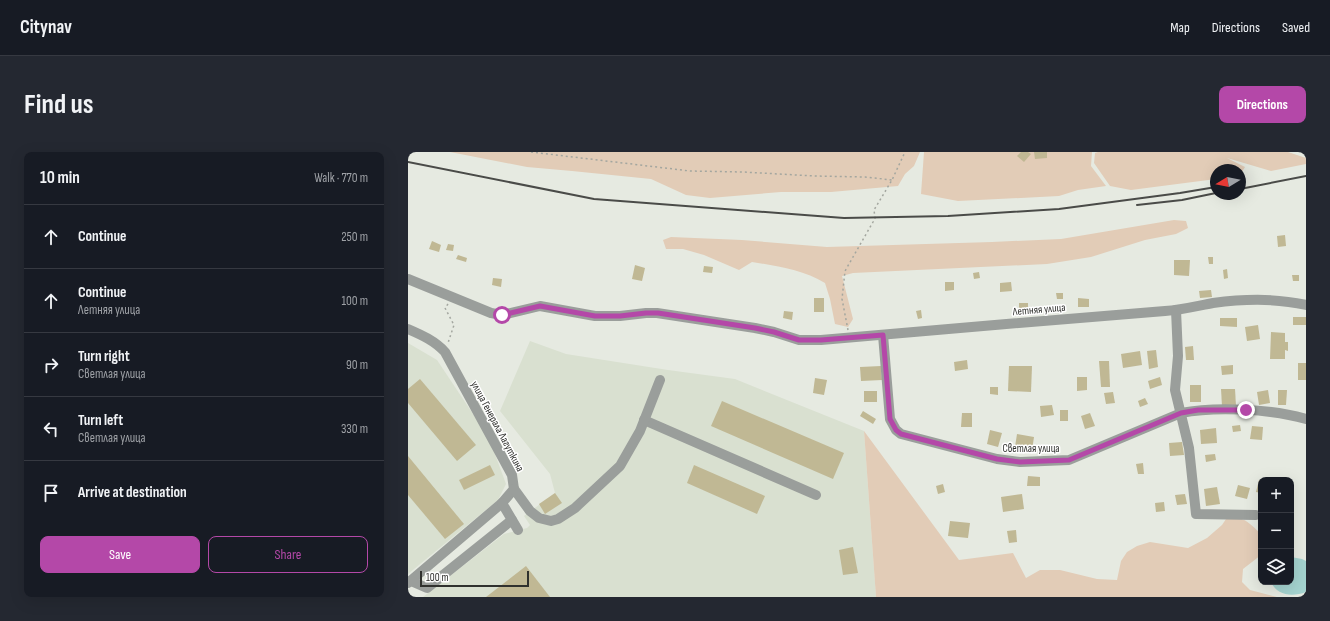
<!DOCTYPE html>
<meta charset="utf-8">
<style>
:root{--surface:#171b24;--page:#242831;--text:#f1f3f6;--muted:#9ea1a6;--line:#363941;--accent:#b448a8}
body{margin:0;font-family:"Sofia Sans Condensed",sans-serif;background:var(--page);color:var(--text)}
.controls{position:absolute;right:12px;bottom:12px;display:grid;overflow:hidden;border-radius:8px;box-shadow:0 4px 16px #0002}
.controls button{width:36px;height:36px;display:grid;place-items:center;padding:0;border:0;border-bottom:1px solid var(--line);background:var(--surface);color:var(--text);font:20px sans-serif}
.compass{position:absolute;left:802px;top:12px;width:36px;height:36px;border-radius:50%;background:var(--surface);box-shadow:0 4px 16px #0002;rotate:260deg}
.scale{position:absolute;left:12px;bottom:10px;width:109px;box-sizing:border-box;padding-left:4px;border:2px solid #30312e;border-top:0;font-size:11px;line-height:14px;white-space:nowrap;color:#30312e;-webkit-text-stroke:3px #fff;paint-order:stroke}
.stop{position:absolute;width:12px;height:12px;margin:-9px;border:3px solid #b448a8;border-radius:50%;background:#fff}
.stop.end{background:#b448a8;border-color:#fff;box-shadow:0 1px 4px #0008}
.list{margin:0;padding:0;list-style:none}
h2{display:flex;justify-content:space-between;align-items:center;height:52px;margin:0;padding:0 16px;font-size:17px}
h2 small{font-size:13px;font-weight:400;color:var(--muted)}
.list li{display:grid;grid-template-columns:26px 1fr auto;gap:12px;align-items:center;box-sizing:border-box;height:64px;padding:0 16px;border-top:1px solid var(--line)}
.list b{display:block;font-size:15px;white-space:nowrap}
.list p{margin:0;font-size:13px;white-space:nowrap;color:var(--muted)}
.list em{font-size:13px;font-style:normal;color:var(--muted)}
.actions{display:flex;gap:8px;padding:12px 16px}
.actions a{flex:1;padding:9px 0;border:1px solid var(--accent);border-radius:8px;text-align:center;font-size:14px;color:var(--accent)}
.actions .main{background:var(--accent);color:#fff}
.icon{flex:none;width:22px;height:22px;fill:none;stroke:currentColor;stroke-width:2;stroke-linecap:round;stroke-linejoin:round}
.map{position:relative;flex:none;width:898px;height:445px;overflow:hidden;border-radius:8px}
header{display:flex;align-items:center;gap:24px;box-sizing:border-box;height:56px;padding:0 20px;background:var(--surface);border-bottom:1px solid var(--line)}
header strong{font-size:19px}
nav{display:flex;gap:22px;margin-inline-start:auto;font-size:14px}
.intro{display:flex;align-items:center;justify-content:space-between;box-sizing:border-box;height:96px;padding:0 24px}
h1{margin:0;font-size:28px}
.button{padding:10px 18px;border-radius:8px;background:var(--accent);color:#fff;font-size:14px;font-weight:700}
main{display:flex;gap:24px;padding:0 24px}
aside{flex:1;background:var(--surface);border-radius:8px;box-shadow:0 4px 16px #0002}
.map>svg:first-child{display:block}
.built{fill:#d9e0d0}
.green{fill:#e2ccb7}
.water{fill:#a4d3cf}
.building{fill:#c0b894}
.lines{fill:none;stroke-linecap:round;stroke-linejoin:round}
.path{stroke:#a3a69f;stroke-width:1.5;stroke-dasharray:2 3;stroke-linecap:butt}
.minor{stroke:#9a9e9b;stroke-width:10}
.rail{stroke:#4a4b48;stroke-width:2}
.route{stroke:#b448a8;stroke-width:5}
.labels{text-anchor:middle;stroke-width:3;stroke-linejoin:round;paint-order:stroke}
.street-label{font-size:11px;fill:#30312e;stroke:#fff}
</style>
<header>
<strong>Citynav</strong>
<nav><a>Map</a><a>Directions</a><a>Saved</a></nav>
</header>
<div class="intro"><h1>Find us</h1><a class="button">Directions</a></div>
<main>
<aside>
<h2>10 min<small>Walk · 770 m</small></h2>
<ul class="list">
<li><svg class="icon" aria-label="ahead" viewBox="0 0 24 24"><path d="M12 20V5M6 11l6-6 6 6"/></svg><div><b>Continue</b></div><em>250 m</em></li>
<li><svg class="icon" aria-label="ahead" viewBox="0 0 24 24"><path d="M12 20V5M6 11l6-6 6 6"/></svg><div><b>Continue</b><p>Летняя улица</p></div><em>100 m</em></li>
<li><svg class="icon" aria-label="right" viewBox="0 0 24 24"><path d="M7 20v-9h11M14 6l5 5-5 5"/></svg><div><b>Turn right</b><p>Светлая улица</p></div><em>90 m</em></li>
<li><svg class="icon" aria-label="left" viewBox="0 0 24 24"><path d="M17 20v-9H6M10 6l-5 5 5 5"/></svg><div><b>Turn left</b><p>Светлая улица</p></div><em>330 m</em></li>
<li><svg class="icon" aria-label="arrive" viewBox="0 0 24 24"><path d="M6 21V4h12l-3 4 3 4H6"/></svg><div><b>Arrive at destination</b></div></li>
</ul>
<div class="actions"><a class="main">Save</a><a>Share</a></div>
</aside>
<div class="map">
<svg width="898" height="445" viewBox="0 0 898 445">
<rect width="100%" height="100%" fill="#e6eae1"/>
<g class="built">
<path d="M122,189L158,202L260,218L327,227L456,279L468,445H15L96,382L119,376L122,373L116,364L147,341L142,322L92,259Z"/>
<path d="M0,191L29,208L81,286L98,332L90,348L0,422Z"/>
</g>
<g class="green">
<path d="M42,0H512L506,14L497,22L490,34L423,40H373L302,46L278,43L243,27L164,19L119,15Z"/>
<path d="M516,0H684L683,14L698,34L670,38L651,44L550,49L513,42Z"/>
<path d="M690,0H880L898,6V12L863,19L819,6L837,15L832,23V18H808V27L723,38L702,34L686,11L687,1Z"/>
<path d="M766,68L778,69L780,76L768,82L737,88L683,105L639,112L445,121L434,124L445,167L440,175L427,172L422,147L417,131C395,118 369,114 344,110L331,118L296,103L275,97H258L255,88L263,85L334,88L419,95L584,90L653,87Z"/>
<path d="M456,279L551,408L605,401L618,426L632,418H652L689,427L709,428L713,409L719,400L729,394L742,390L780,396L799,386L814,373L818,367C837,364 840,370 853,382V403L835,417L834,430L842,438L869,445H468Z"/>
</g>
<path class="water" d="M883,405L894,407L898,409V440C885,445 869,444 863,430H883Z"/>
<g class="building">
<path d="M613,0H620L623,2L616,10L609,4Z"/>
<path d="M626,0H639V6L627,7Z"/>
<path d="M877,83L878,94L870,95L869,84Z"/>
<path d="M24,89L33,93L31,100L21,97Z"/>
<path d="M40,92L46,93L45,99L38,98Z"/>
<path d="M50,103L59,106L58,110L48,107Z"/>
<path d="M800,105H805V112H801Z"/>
<path d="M766,108H782L781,124L766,123Z"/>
<path d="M227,113L237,116L234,129L224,127Z"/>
<path d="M296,114L305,115L304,121L295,120Z"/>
<path d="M819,117L820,126L816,127L815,118Z"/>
<path d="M571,120L572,126L566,127L565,121Z"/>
<path d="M884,123H891V129H885Z"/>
<path d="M85,126L94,127L93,135L84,133Z"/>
<path d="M537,130H546V138L537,139Z"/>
<path d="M603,130L604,139L592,140V131Z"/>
<path d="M803,138L804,145L792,146L791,139Z"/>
<path d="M648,141H655V147H649Z"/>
<rect x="406" y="146" width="10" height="14"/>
<path d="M670,146L681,147V155H670Z"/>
<rect x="611" y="151" width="9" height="6"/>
<path d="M513,158L514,166L510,167L508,159Z"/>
<path d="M376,159L385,160L384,168L375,166Z"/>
<rect x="885" y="165" width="13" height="8"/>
<path d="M812,166H829V175L812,174Z"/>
<path d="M850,173L852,187L839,189L837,175Z"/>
<path d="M863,180L877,181V190H880V199L877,198V207H862Z"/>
<path d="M785,194L786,208H778L777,195Z"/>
<path d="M748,198L750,215L741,217L739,199Z"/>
<path d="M732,199L734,213L715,216L713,202Z"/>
<path d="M559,208L560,217L547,219L546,210Z"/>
<path d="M691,209H701L702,235H693Z"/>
<rect x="890" y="211" width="8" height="17"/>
<path d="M825,213V222L814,223L813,214Z"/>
<path d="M473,214L474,228L453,229L452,215Z"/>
<path d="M601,214H624L623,240L600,239Z"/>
<path d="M669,225H679V238L669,239Z"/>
<path d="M752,225L754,233L742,237L740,229Z"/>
<path d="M407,226L419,228L416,243L405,241Z"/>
<path d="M12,227L68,293L49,309L0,251V237Z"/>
<rect x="782" y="233" width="11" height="17"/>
<path d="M582,235H590V243L582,242Z"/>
<path d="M813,237H827L828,254H814Z"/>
<path d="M860,238L862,251L851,253L849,240Z"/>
<path d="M870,238H879L878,253H870Z"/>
<rect x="456" y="239" width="13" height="11"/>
<path d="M705,240L707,251L698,252L696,241Z"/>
<path d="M737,246L740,252L732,255L730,249Z"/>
<path d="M314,249L436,301L425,327L303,274Z"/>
<path d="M644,253L646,263L633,265L632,254Z"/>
<rect x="652" y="258" width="8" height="11"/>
<path d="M455,259L468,267L465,272L452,264Z"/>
<path d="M554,261H564V275H553Z"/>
<path d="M682,261L687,274L677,277L673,264Z"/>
<path d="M832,273L833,279L825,280L824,274Z"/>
<path d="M844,274L855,275L854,288L842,287Z"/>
<path d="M808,276L809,291L793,292L792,278Z"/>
<path d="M582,278L594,281L590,295L579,292Z"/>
<path d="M609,282L626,285L624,298L607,295Z"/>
<path d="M774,290L776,303L762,304L761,291Z"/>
<path d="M807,302L808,308L798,310L797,303Z"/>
<path d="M0,304L56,372L37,387L0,343Z"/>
<path d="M735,311L736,322H730L728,312Z"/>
<path d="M82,313L87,323L56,338L51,328Z"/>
<path d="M286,313L357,344L349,362L279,331Z"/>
<path d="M620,324L632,325V334H619Z"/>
<path d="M851,328H853V341L848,340Z"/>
<path d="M535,332L537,340L530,342L528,334Z"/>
<path d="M830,333L842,336L839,347L827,344Z"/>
<path d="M809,335L812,352L798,354L796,337Z"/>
<path d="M147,341L154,351L137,362L131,352Z"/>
<path d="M614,342L616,357L595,360L593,345Z"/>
<path d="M777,342L779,352L769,353L767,343Z"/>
<path d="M756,350L757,359L748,360L747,351Z"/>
<path d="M542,369L562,371L560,386L540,384Z"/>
<path d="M608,378L609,390L601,391L599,379Z"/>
<path d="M445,395L450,421L435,423L431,398Z"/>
<path d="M118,414L142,445H78Z"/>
</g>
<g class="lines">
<g class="path">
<path d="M123,0L282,19L335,20L407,24L457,25L484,28"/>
<path d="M40,152L37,156L46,173L40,191"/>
<path d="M440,178L434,147L437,119L465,70L467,66L466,58L484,28L497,0"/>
</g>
<g class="minor">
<path d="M0,127L83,161L94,163L132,154L187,164H212L238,161H249L347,176L366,180L391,188H413C528,178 642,168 757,159C773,158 789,154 805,151C835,147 868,146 898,153"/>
<path d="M768,158L770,204L767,238L781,296L788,362L848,363"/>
<path d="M0,177C14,183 27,189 37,200L104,323L106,337L94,351L0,431"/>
<path d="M475,183L482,267L488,278L493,282L589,307L612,310L661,308L773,261C808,254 863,257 898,267"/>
<path d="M236,268L408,343"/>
<path d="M106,337L122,359L131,366L143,369L150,367L167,356L212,314L232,279L252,228"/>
<path d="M94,351L110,378"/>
<path d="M3,429L19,436L104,368"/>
</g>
<g class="rail">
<path d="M0,10L186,47L436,66L540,64L651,57L772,41L808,35"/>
<path d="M832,37L898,24"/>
<path d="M729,53L774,48L808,41"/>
</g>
</g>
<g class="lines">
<path class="route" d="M94,163L132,154L187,164H212L238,161H250L347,176L366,180L391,188H413L475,183L482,267L488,278L493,282L589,307L612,310L661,308L773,261L790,258H838"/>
</g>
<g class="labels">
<g class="street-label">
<text transform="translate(631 157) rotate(-5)" y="4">Летняя улица</text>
<text transform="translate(90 274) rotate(62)" y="4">улица Генерала Лагуткина</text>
<text x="623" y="300">Светлая улица</text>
</g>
</g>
</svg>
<div class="controls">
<button>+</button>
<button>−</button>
<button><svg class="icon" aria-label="layers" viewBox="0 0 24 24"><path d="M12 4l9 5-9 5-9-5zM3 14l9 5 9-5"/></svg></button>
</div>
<svg class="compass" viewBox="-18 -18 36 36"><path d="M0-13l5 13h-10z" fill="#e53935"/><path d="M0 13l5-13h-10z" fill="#9ea1a6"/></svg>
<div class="scale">100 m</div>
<div class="stop" style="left:94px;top:163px"></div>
<div class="stop end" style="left:838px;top:258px"></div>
</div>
</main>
